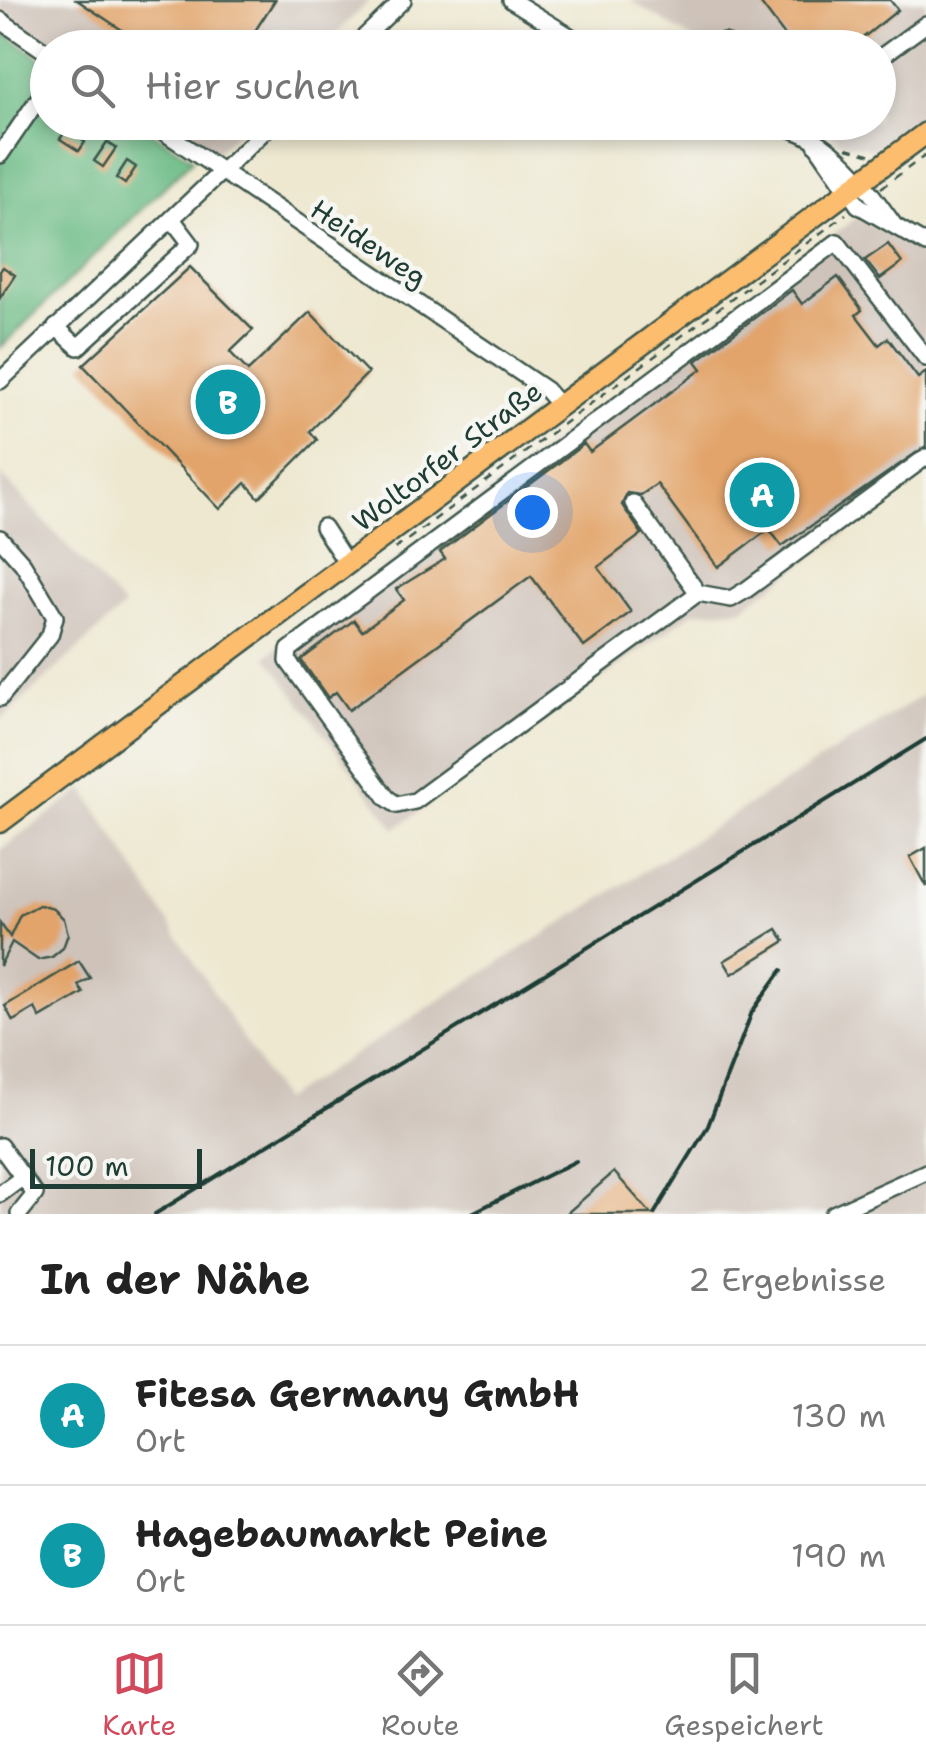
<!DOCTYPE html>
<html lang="de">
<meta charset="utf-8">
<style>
:root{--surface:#fff;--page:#f6f6f6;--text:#222;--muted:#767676;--line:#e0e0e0;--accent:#d1495b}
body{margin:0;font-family:"Shantell Sans",sans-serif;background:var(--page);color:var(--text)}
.scale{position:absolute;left:30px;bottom:25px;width:172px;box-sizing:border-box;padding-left:10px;border:5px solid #1f3d34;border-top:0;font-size:28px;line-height:35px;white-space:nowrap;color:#1f3d34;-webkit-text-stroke:8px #f6f6f2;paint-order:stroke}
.you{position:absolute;left:532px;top:512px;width:35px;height:35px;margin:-25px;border:8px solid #fff;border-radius:50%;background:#1a73e8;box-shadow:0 0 0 15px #1a73e833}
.badge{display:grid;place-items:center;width:65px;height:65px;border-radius:50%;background:var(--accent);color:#fff;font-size:32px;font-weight:700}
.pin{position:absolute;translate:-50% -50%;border:5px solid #fff;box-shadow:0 2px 10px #0006}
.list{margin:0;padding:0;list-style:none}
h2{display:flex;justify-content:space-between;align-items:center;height:130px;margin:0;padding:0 40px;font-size:42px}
h2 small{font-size:32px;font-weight:400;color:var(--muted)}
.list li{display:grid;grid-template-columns:65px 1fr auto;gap:30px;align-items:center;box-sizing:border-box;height:140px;padding:0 40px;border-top:2px solid var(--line)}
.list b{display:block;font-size:38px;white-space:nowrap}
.list p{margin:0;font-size:32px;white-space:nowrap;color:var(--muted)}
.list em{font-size:32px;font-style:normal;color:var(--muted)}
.icon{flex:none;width:55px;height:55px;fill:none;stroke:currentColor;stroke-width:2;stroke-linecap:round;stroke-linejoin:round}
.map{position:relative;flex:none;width:926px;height:1214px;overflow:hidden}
.search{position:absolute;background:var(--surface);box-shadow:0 5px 15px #0003;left:30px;right:30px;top:30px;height:110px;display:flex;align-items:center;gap:25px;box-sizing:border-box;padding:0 35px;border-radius:55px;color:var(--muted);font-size:38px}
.sheet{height:410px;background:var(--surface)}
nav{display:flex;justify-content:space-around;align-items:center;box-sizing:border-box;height:140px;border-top:2px solid var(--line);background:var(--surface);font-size:28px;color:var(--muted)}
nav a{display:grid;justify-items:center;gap:5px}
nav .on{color:var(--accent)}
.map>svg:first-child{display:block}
.industrial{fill:#cec2b9}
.forest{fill:#6dbc86;stroke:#467c5d;stroke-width:2.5}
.building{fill:#e2a46b}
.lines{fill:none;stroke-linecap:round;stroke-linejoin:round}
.minor-casing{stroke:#3e574b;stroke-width:20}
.major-casing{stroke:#3e574b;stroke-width:25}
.path{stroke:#3e574b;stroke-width:2.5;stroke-dasharray:8 8;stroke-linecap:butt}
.minor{stroke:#fff;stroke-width:15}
.major{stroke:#fcbd6e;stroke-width:20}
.rail{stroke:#1f3d34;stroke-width:4}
.labels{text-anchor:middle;stroke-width:9;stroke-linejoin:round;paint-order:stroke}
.street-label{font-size:28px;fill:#1f3d34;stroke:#f6f6f2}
</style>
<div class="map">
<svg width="926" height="1214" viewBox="0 0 926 1214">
<rect width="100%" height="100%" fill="#f6f6f2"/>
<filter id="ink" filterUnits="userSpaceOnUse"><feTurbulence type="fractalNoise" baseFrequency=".01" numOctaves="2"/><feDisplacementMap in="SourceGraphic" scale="20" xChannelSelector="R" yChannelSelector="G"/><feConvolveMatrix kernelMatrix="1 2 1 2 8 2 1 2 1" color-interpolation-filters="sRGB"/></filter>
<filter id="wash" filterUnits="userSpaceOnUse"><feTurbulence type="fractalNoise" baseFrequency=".0048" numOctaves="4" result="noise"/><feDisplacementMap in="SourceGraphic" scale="40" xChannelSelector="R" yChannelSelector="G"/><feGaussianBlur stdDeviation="2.25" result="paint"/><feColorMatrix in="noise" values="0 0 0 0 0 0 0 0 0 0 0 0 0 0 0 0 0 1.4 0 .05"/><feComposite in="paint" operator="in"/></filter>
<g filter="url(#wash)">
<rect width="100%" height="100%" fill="#eee8d0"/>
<g class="industrial">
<path d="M0,0H370L322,48L54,47L0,10Z"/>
<path d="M630,0H926V111L873,149L841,142L819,123L878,122V48L704,47Z"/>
<path d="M162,123H246L212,157Z"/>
<path d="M857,217L926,257V475L741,609L693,612L395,829L266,656Z"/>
<path d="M0,473L124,607L0,721Z"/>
<path d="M926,693V1214H0V850L84,789L282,1100Z"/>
</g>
<path class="forest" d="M0,30L47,63L48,122L138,123L193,159L0,348Z"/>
<g id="blocks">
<g class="building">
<path d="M77,0H275L244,48H149Z"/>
<path d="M758,0H890L898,10L850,48H794Z"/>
<path d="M66,130L85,142L79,151L60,139Z"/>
<path d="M107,142L116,148L103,167L94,161Z"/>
<path d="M127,161L136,167L125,184L116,178Z"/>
<path d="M888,244L902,263L880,279L865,260Z"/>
<path d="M3,267L15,275L0,298V271Z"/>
<path d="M190,267L253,330L230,352L248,371L310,312L368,373L310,431L317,440L259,498L246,483L220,509L83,365Z"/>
<path d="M838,277L862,310L856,315L879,345L888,338L918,378L926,372V446L782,546L769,529L718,567L657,484L641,495L627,493L622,505L642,534L598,567L631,612L584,647L531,576L349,710L336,692L328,698L301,660L354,620L362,631L404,600L396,589L445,559L440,552L584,444L590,452L702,369L696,361L792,290L802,304Z"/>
<path d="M926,848V887L910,857Z"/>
<path d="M39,905L54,909L64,919L68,934L63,948L52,957L38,960L12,942L0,966V923L10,937L20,915Z"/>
<path d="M777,929L785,941L732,974L724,961Z"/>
<path d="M79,961L90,978L78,985L83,993L40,1018L35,1008L13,1021L5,1006Z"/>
<path d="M614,1172L651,1214H566Z"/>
</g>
</g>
</g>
<g filter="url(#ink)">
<use href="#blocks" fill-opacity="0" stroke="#3e574b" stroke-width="2.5"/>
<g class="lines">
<g class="minor-casing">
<g id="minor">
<path d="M511,0L589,48"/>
<path d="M0,20L48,53"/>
<path d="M353,48L403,0"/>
<path d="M721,48L724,42L733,48"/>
<path d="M878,59L926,24"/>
<path d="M149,122L546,390L560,406"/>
<path d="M764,122C827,131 860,177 894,225"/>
<path d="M816,144L858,205L926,244"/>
<path d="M0,155L48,85"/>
<path d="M56,327L78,347L191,244L172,219"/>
<path d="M926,358L837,242L289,650L288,661L387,798L397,805L415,801L698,593L731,599L746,590L926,457"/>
<path d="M0,381L274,122"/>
<path d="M633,503L698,593"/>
<path d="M323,527L347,564"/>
<path d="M0,538L23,564L55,617L50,635L0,698"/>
<path d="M0,1146L35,1194L19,1214"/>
<path d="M0,1194L23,1177"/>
<path d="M833,1214L926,1172"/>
</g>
</g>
<g class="major-casing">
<path id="major" d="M0,822L926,133"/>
</g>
<g class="path">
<path d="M847,148L872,155"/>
<path d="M881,188L926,155"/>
<path d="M395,549L846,214"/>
</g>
<use href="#minor" class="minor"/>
<use href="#major" class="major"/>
<g class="rail">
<path d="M155,1214L926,739"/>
<path d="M470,1214L576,1161"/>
<path d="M654,1214L708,1126L752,1012L782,970"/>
</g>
</g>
</g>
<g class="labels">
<g class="street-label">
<text transform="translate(369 243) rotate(34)" y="10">Heideweg</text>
<text transform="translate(447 456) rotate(-37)" y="10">Woltorfer Straße</text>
</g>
</g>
</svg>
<div class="scale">100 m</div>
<div class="you"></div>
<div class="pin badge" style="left:762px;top:495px;background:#0f9aa8">A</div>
<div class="pin badge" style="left:228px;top:402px;background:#0f9aa8">B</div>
<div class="search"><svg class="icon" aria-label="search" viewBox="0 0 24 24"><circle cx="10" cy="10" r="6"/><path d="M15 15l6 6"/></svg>Hier suchen</div>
</div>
<section class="sheet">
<h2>In der Nähe<small>2 Ergebnisse</small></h2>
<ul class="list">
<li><span class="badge" style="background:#0f9aa8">A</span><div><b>Fitesa Germany GmbH</b><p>Ort</p></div><em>130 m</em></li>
<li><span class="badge" style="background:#0f9aa8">B</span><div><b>Hagebaumarkt Peine</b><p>Ort</p></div><em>190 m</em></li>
</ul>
</section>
<nav>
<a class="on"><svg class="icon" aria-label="map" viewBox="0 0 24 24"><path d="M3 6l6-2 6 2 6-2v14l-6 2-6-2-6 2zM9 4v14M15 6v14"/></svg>Karte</a>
<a><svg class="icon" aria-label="directions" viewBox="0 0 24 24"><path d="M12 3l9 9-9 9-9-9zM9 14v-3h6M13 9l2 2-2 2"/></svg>Route</a>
<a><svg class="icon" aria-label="saved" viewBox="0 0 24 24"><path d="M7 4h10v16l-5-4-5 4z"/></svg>Gespeichert</a>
</nav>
